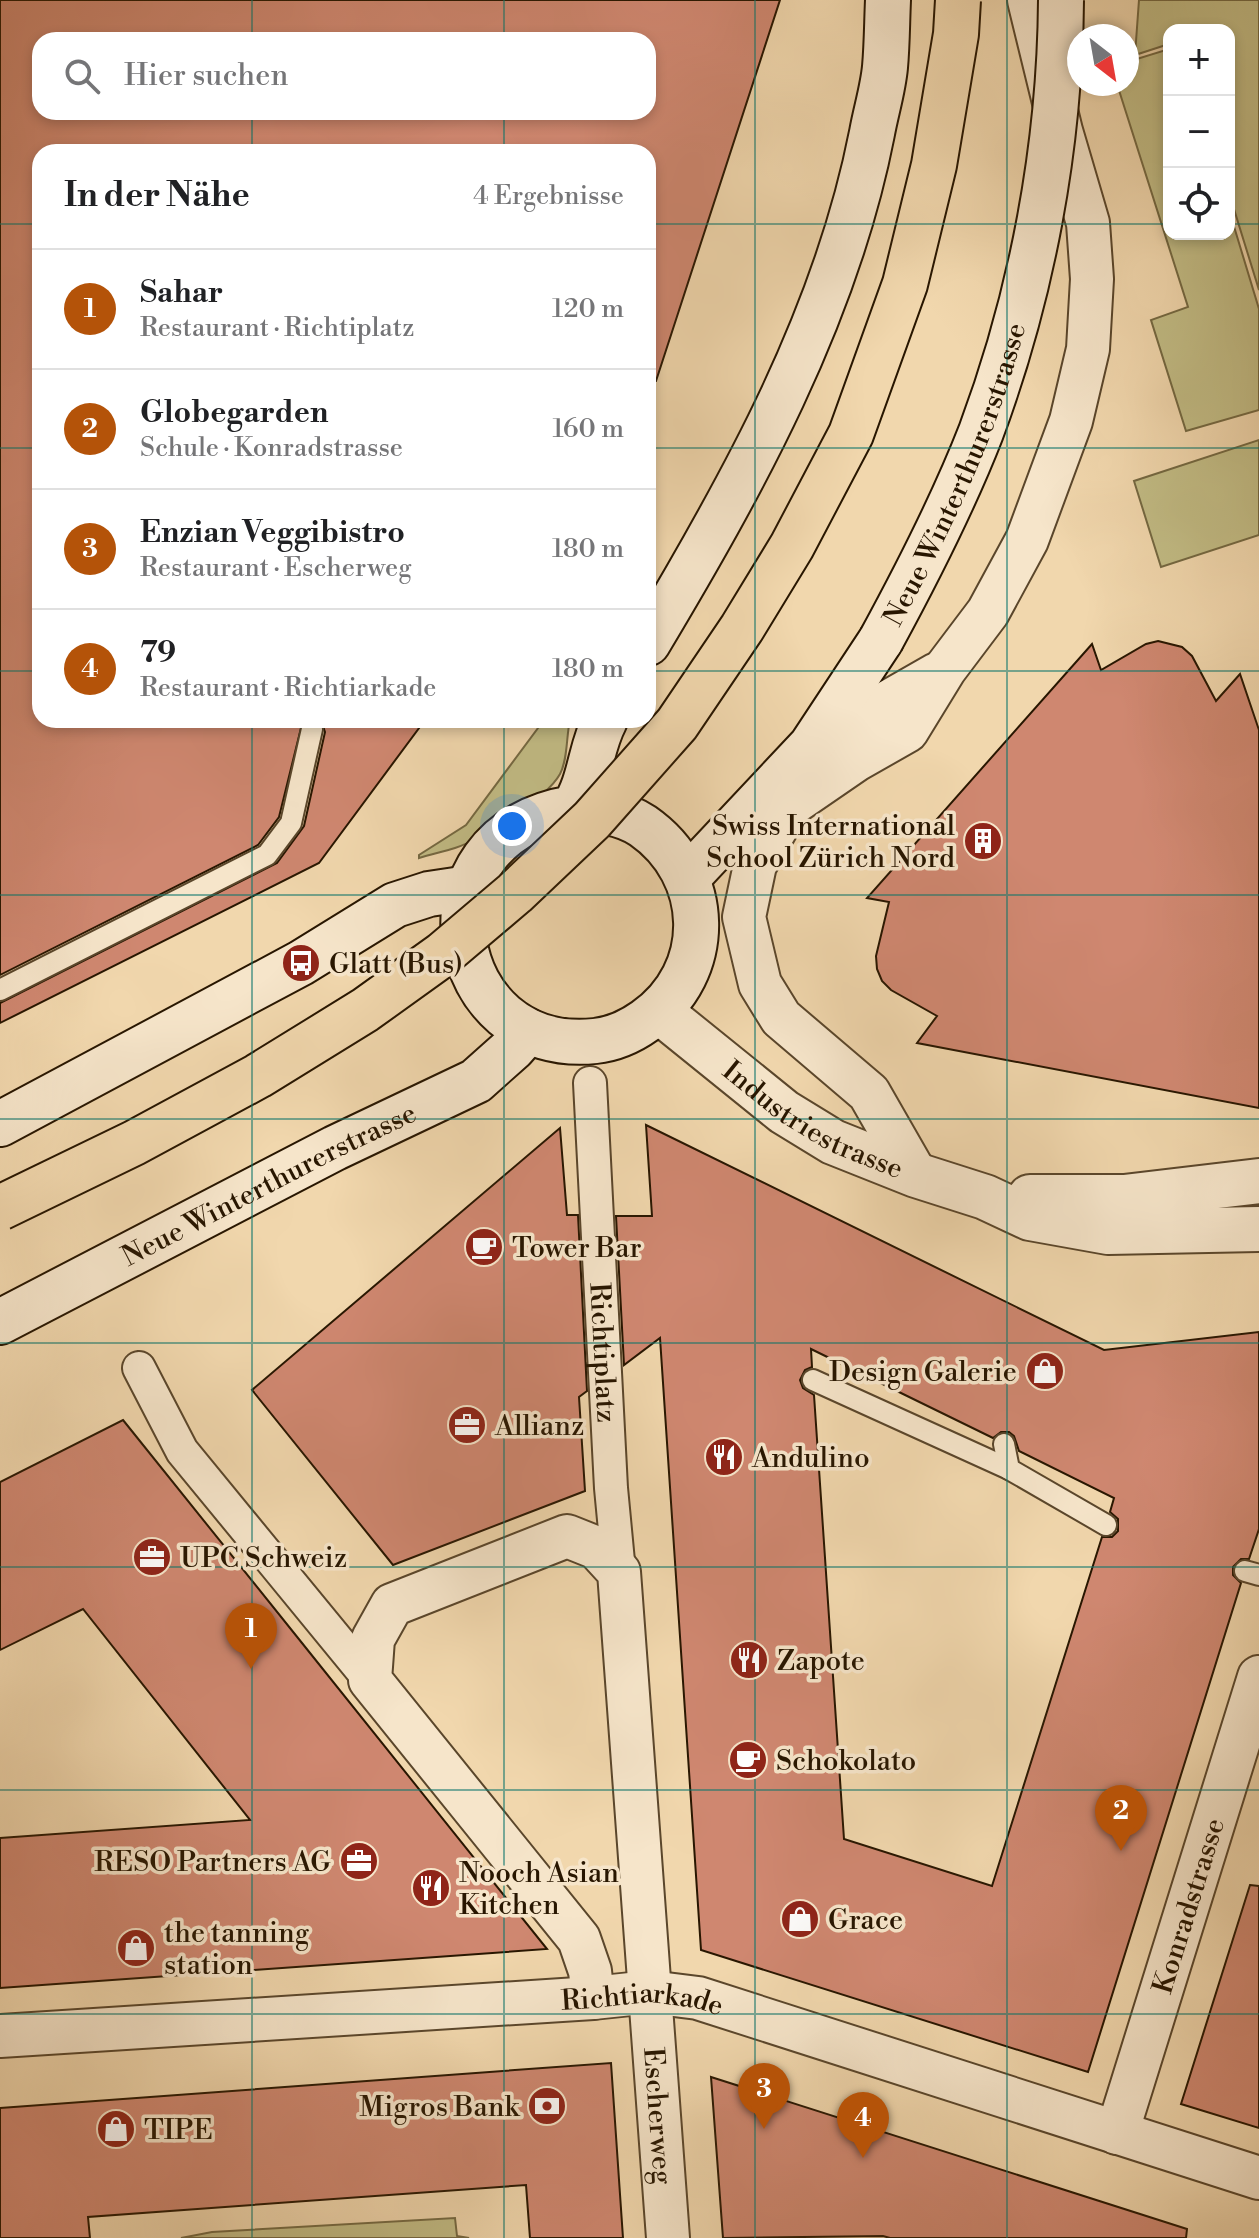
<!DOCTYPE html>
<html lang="de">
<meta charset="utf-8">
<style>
:root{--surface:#fff;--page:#f2f2f2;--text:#202124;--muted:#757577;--line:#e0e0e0;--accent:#b45309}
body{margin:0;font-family:"Libre Bodoni",serif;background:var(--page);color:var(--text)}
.controls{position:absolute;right:24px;top:24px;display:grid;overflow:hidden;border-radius:16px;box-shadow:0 4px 12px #0003}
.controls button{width:72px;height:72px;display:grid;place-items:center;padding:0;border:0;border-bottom:2px solid var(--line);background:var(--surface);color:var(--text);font:40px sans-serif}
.compass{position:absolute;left:1067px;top:24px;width:72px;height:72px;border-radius:50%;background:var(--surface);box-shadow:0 4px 12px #0003;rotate:149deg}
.you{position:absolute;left:512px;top:826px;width:28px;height:28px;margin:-20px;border:6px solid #fff;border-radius:50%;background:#1a73e8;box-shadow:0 0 0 12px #1a73e833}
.badge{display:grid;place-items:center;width:52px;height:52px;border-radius:50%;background:var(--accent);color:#fff;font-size:26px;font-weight:700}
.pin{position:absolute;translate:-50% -66px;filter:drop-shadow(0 2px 4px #0008)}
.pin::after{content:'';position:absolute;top:42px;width:28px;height:24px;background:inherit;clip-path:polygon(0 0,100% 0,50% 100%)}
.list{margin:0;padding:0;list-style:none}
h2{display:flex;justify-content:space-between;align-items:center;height:104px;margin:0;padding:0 32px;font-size:34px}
h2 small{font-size:26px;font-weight:400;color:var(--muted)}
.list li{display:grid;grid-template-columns:52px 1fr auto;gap:24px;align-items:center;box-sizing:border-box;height:120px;padding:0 32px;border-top:2px solid var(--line)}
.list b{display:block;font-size:30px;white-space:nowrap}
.list p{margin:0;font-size:26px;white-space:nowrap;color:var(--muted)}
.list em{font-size:26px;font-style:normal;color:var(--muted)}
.icon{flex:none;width:44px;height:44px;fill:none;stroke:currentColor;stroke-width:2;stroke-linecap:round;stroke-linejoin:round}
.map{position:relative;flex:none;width:1259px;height:2238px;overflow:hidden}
.search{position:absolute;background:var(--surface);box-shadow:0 4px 12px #0003;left:32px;top:32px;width:624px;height:88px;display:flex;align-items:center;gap:20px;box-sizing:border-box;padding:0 28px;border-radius:24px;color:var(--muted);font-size:30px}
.panel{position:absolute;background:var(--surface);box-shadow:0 4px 12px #0003;left:32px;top:144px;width:624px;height:584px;border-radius:24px}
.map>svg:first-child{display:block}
.green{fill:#c2bc85;stroke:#756942;stroke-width:2}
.building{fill:#cf8770;stroke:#281600;stroke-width:2;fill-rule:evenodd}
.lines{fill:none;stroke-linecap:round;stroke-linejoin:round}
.service-casing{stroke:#5a462b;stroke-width:24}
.pedestrian-casing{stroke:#5a462b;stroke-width:36}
.minor-casing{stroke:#5a462b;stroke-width:46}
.tertiary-casing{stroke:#5a462b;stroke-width:48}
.secondary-casing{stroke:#281600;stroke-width:48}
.service{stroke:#f6e5ca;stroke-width:20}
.pedestrian{stroke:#f6e5ca;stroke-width:32}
.minor{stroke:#f6e5ca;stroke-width:42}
.tertiary{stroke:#f6e5ca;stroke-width:44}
.secondary{stroke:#f6e5ca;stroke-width:44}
.secondary-bridge-casing{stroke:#281600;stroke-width:48;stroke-linecap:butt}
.primary-bridge-casing{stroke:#281600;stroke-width:48;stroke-linecap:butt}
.secondary-bridge{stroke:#f6e5ca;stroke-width:44}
.primary-bridge{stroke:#f1d7ad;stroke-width:44}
.grid{fill:none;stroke:#0f766e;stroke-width:2;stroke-opacity:0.55}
.labels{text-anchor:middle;stroke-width:7;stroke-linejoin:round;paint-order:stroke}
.street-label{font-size:28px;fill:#281600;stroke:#f6e5ca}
.poi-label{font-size:28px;fill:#281600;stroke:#f6e5ca;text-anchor:start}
</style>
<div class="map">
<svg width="1259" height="2238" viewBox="0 0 1259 2238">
<rect width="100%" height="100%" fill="#f1d7ad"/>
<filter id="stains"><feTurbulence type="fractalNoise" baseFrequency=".0025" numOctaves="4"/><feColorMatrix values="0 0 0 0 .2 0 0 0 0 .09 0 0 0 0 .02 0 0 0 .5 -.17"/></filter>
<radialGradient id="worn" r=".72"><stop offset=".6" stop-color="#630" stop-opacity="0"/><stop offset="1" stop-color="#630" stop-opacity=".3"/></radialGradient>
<g class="green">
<path d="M1139,0H1259V290L1229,193V30H1169V44L1135,55Z"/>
<path d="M1169,49V234H1229V210L1259,309V410L1186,431L1151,320L1188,307L1117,84H1127V62Z"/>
<path d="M1259,440V535L1161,567L1134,481Z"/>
<path d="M544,720H570C566,737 568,759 560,774C546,799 482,839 455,848C443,852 431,854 419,858V855L466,825Z"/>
<path d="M455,2218L457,2236L469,2238H181L212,2232Z"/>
</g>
<g class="building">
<path d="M0,0H780L656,381L648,380V152H40V720H303L279,817L258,845L0,975ZM40,40H648V112H40Z"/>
<path d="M1158,641L1182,647L1192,656L1216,701L1240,674L1259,730V1108L917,1043L937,1016L891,990L882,981L877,969L876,956L889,902L867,898L1092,644L1101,670L1146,644Z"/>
<path d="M321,720H425L319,863L0,1023V1003L277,863L304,826L325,732Z"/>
<path d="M646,1125L1104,1350L1259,1332V1529L1249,1559H1241L1233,1567V1575L1241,1583L1088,2072L701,1950L660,1338L624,1365L616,1216H652ZM811,1349L993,1438L1001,1432H1009L1014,1436L1019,1451L1114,1498L1110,1512L1118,1519V1531L1112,1537H1102L992,1886L844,1839L814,1395L803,1388L800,1380L805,1370L812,1367Z"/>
<path d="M560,1128L567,1215H578L587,1391L579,1397L585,1491L393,1565L252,1390Z"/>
<path d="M123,1420L298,1638L547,1949L0,1988V1838L250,1820L83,1609L0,1650V1482Z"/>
<path d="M1250,1885L1259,1886V2128L1181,2104Z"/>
<path d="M611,2063L623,2238H530L526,2185L88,2217L90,2238H0V2108Z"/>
<path d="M711,2077L1187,2229L1186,2238H890L883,2236L723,2238Z"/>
</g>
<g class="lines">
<g class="service-casing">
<g id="service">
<path d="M0,990L267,855L291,823L312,729"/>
<path d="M813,1380L1009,1469"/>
<path d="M1004,1444L1009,1469L1106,1525"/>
<path d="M1245,1571L1259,1575"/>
</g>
</g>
<g class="pedestrian-casing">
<g id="pedestrian">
<path id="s1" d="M590,1083L611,1488L619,1572"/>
<path d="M139,1368L182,1451L370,1680"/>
</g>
</g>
<g class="minor-casing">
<g id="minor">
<path d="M811,746L937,674"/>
<path d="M916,1175L869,1093L781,1018L760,984L744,917L755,865L789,806L856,760L907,731L945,669L988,612L1027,540L1071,421L1088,349L1092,279L1088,223L1061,131L1029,0"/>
<path id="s2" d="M593,1998L590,1971L579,1939L370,1680L373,1639L392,1605L567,1536L597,1548L619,1572L668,2238"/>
<path id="s3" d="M0,2036L593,1998L650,1992L698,1998L1259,2178"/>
<path id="s4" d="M1117,2133L1259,1677"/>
</g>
</g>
<g class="tertiary-casing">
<g id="tertiary">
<path id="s5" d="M659,1011L784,1112L833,1142L916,1175L985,1197L1030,1218L1108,1232L1259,1229"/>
<path d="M1030,1197H1124L1259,1181"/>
</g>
</g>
<g class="secondary-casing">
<g id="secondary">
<path d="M648,643C743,484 836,317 872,133C876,111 883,89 885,67C887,45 887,22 888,0"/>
<path d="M573,808C597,810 622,812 643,826C712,874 715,972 645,1021C631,1031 614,1039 595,1041C444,1057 405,835 573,808C591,781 590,748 605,720"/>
<path d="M688,877L811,746L881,640"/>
<path d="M0,1124L301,963L395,905L429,894L469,888"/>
<path id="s6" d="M0,1322L335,1148L476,1081L513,1048L528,1031"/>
</g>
</g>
<use href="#service" class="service"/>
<use href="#pedestrian" class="pedestrian"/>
<use href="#minor" class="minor"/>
<use href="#tertiary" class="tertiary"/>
<use href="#secondary" class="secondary"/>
<g class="secondary-bridge-casing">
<g id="secondary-bridge">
<path id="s7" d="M881,640C918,572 953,504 981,432C1032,295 1060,147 1061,0"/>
</g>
</g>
<g class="primary-bridge-casing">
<path id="primary-bridge" d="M0,1208L134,1143L258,1076L365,1010L443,954L515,893L592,820L677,724L742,628L792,546L851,434L905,284L934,165L956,34L958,0"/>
</g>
<use href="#secondary-bridge" class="secondary-bridge"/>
<use href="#primary-bridge" class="primary-bridge"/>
</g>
<path class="grid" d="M252,0V40M504,0V40M755,0V2238M1007,0V2238M252,112V152M504,112V152M0,224H40M648,224H1169M1229,224H1259M0,448H40M648,448H1259M0,671H40M648,671H1259M252,720V2238M504,720V2238M0,895H1259M0,1119H1259M0,1343H1259M0,1567H1259M0,1790H1259M0,2014H1259"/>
<defs>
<g id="building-disc" transform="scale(2)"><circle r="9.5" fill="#8f2418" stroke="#f6e5ca"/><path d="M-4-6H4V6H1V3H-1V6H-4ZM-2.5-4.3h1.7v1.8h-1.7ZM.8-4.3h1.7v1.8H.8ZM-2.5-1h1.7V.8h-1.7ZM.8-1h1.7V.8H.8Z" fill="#fff"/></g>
<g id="bus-disc" transform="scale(2)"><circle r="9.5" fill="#8f2418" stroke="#f6e5ca"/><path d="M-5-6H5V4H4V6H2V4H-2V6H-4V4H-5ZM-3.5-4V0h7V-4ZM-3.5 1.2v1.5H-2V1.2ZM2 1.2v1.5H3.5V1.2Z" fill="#fff"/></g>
<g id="cafe-disc" transform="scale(2)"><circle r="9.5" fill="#8f2418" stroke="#f6e5ca"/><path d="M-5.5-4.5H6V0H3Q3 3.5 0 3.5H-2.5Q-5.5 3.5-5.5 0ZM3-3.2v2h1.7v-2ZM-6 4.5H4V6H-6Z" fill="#fff"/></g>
<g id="shop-disc" transform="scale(2)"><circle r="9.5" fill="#8f2418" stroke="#f6e5ca"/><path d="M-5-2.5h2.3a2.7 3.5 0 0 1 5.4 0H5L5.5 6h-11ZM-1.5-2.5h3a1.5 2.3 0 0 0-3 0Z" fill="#fff"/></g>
<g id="office-disc" transform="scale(2)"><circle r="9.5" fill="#8f2418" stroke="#f6e5ca"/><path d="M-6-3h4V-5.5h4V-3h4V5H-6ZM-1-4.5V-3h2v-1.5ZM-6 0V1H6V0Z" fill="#fff"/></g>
<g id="restaurant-disc" transform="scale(2)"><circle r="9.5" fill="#8f2418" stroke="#f6e5ca"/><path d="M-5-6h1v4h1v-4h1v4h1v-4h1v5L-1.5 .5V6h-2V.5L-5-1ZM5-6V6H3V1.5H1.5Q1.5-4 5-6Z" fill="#fff"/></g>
<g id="bank-disc" transform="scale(2)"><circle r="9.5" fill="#8f2418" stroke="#f6e5ca"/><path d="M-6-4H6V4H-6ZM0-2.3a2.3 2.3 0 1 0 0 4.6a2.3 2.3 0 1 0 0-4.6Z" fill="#fff"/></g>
</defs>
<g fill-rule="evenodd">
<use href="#building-disc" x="983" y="841"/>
<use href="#bus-disc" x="301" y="963"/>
<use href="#cafe-disc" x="484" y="1247"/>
<use href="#shop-disc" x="1045" y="1371"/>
<use href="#office-disc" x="467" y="1425"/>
<use href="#restaurant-disc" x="724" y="1457"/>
<use href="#office-disc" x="152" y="1557"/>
<use href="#restaurant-disc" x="749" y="1660"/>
<use href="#cafe-disc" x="748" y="1760"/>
<use href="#office-disc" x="359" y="1861"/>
<use href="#restaurant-disc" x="431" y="1888"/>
<use href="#shop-disc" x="800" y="1919"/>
<use href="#shop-disc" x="136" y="1948"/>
<use href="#bank-disc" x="547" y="2106"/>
<use href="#shop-disc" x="116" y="2129"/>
</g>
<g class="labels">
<g class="street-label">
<text dy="10" stroke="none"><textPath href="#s7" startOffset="182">Neue Winterthurerstrasse</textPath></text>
<text dy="10" stroke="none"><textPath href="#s5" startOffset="190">Industriestrasse</textPath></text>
<text dy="10" stroke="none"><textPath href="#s6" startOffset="302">Neue Winterthurerstrasse</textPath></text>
<text dy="10" stroke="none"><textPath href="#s1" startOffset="270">Richtiplatz</textPath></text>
<text dy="10" stroke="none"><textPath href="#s4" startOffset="238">Konradstrasse</textPath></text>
<text dy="10" stroke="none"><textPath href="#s3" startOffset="644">Richtiarkade</textPath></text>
<text dy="10" stroke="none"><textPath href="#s2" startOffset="1272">Escherweg</textPath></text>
</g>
<g class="poi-label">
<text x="955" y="835" text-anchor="end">Swiss International<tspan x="955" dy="32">School Zürich Nord</tspan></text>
<text x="329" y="973">Glatt (Bus)</text>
<text x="512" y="1257">Tower Bar</text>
<text x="1017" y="1381" text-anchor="end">Design Galerie</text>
<text x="495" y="1435">Allianz</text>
<text x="752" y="1467">Andulino</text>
<text x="180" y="1567">UPC Schweiz</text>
<text x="777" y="1670">Zapote</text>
<text x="776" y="1770">Schokolato</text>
<text x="331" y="1871" text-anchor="end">RESO Partners AG</text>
<text x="459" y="1882">Nooch Asian<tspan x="459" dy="32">Kitchen</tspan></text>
<text x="828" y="1929">Grace</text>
<text x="164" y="1942">the tanning<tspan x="164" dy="32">station</tspan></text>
<text x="519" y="2116" text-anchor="end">Migros Bank</text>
<text x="144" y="2139">TIPE</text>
</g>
</g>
<rect width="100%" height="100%" filter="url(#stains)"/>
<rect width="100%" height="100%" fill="url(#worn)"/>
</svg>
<div class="controls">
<button>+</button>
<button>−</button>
<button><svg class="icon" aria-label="locate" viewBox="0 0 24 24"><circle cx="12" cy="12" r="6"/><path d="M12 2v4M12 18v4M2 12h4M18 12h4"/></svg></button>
</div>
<svg class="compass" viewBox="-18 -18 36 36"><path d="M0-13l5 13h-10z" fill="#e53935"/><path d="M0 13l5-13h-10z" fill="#757577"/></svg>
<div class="you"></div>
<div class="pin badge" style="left:251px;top:1669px">1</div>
<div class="pin badge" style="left:1121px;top:1851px">2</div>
<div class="pin badge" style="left:764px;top:2129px">3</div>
<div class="pin badge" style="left:863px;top:2158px">4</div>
<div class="search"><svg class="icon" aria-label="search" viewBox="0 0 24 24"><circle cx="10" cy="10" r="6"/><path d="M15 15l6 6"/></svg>Hier suchen</div>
<section class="panel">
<h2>In der Nähe<small>4 Ergebnisse</small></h2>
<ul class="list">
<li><span class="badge">1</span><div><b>Sahar</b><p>Restaurant · Richtiplatz</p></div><em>120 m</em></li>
<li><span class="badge">2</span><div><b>Globegarden</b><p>Schule · Konradstrasse</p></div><em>160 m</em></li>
<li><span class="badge">3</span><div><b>Enzian Veggibistro</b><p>Restaurant · Escherweg</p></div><em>180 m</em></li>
<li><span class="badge">4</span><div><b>79</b><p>Restaurant · Richtiarkade</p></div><em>180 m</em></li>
</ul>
</section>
</div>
